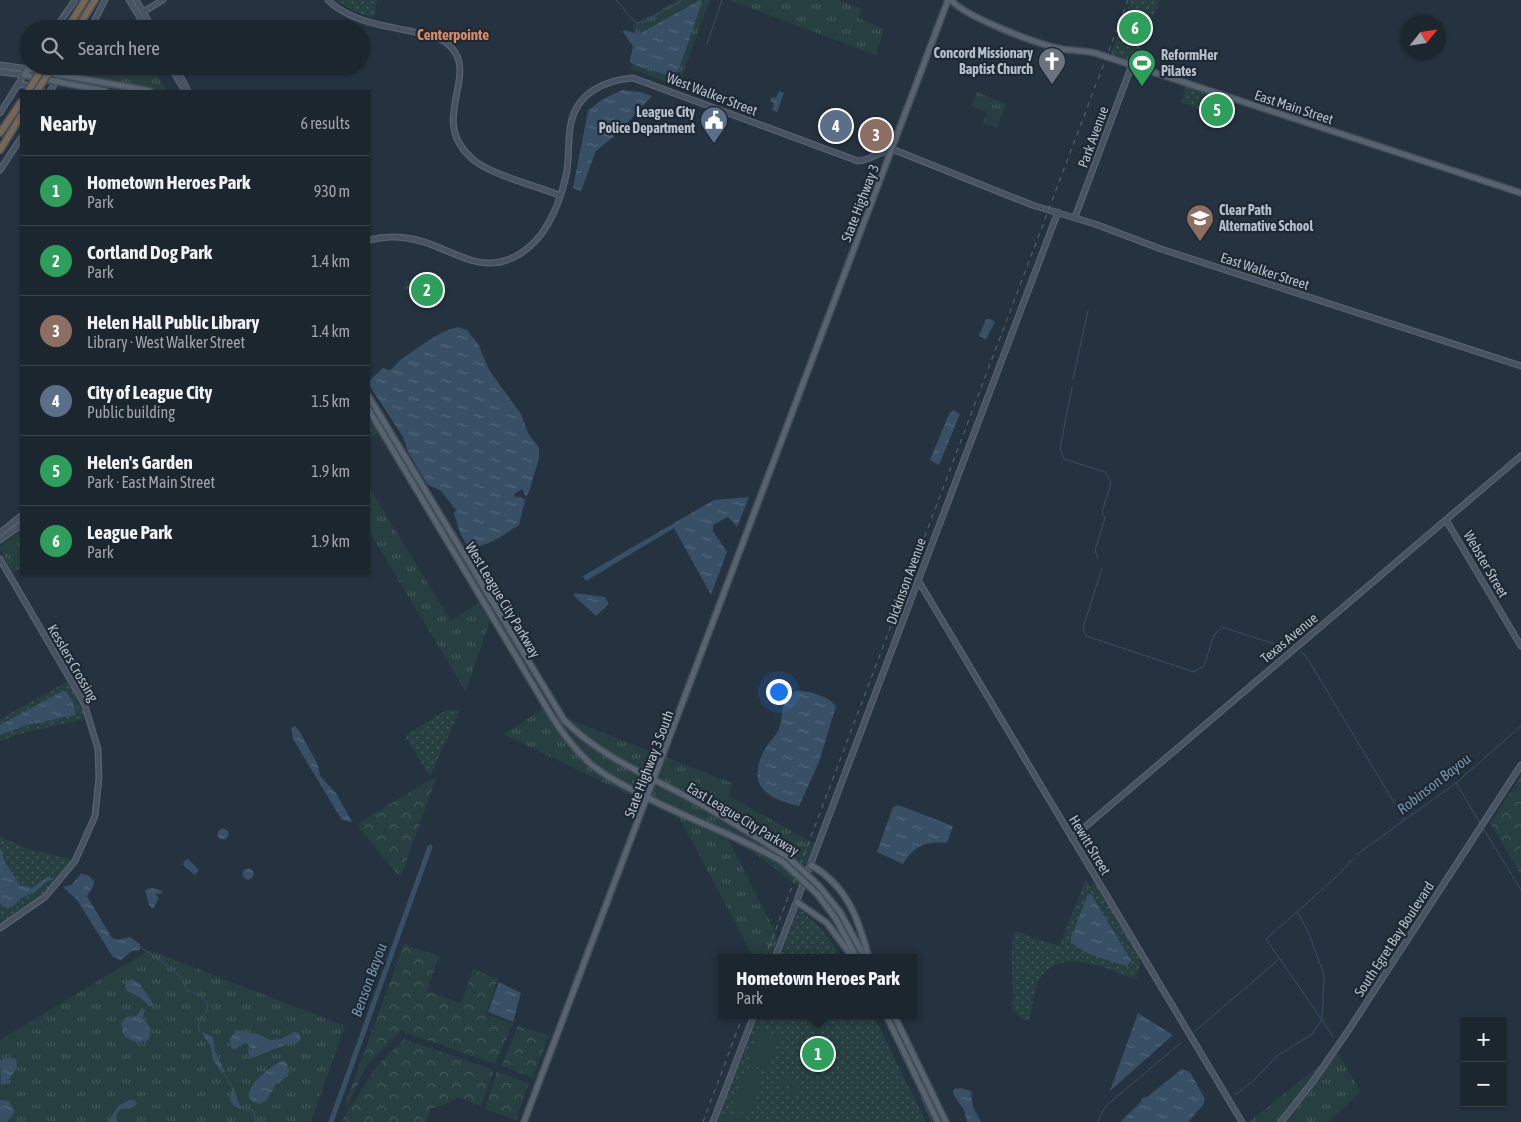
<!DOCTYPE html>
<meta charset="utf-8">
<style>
:root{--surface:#1c262f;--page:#29323b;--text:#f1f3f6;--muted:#a0a5aa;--line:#3a434b;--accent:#8bc0f8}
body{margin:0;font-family:"Asap Condensed",sans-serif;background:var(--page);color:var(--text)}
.controls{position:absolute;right:15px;bottom:15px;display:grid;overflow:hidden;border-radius:0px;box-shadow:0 1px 4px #0004}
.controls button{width:45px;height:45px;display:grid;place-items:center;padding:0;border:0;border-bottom:1px solid var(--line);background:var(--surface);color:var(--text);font:25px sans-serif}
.compass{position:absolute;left:1401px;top:15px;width:45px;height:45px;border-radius:50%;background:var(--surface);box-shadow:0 1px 4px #0004;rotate:60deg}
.you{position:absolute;left:778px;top:691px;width:18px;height:18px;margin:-12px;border:4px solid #fff;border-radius:50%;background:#1a73e8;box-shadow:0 0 0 8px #1a73e833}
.badge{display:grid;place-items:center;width:32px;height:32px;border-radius:50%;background:var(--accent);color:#fff;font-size:16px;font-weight:700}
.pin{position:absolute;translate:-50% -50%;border:2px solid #fff;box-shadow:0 1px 5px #0006}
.popup{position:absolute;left:719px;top:954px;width:198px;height:65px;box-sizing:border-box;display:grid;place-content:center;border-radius:0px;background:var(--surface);filter:drop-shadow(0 1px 4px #0005);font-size:16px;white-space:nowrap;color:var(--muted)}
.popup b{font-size:19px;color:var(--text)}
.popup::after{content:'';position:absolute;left:50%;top:100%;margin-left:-10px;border:10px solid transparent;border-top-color:var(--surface)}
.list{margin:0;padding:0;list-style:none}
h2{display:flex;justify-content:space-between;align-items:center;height:65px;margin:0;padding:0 20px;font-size:21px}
h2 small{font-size:16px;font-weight:400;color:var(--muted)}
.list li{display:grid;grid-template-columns:32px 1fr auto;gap:15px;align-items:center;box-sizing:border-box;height:70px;padding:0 20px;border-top:1px solid var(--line)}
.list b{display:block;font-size:19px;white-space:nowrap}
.list p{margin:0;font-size:16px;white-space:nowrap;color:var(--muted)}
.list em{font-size:16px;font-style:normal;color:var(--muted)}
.icon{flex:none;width:28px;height:28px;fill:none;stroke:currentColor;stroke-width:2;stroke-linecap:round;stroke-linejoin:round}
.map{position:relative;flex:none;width:1521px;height:1122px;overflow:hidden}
.search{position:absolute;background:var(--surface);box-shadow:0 1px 4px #0004;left:20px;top:20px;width:350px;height:55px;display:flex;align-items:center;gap:12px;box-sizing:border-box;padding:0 18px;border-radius:28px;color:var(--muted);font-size:19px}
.panel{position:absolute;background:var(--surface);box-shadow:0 1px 4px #0004;left:20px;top:90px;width:350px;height:485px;border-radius:0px}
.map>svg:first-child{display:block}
.grass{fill:url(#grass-tufts)}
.forest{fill:url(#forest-crowns)}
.park{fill:url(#park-dots)}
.garden{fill:#273f40}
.water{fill:url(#water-ripples)}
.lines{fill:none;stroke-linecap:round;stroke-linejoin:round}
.stream{stroke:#385066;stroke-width:1}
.river{stroke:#385066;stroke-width:5}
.secondary-casing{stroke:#57626d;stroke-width:7}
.primary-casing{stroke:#424d58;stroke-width:8}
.highway-casing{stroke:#444f5a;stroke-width:9}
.secondary{stroke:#475362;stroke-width:4.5}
.primary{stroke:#57636f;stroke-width:5}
.highway{stroke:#756656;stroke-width:6}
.rail{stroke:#5b6876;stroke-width:1;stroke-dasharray:5 5;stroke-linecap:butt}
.primary-bridge-casing{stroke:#424d58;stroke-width:8;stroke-linecap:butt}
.highway-bridge-casing{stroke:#444f5a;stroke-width:9;stroke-linecap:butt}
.primary-bridge{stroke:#57636f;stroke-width:5}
.highway-bridge{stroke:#756656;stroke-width:6}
.labels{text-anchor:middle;stroke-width:4.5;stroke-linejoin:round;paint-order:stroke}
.poi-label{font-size:14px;font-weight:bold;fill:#b5bfca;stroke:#1e2934;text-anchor:end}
.street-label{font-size:14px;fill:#b5bfca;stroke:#1e2934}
.neighbourhood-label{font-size:15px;font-weight:bold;fill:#d58a64;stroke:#1e2934}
.water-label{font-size:15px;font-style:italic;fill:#7593ad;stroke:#1e2934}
</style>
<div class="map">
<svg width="1521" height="1122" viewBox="0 0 1521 1122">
<defs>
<pattern id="grass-tufts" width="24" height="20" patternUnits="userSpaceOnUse" patternTransform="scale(1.25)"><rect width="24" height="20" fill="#273f40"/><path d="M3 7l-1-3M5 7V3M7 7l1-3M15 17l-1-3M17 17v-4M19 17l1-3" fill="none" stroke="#44595a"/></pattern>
<pattern id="forest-crowns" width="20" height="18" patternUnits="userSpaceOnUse" patternTransform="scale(1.25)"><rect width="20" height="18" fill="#273f40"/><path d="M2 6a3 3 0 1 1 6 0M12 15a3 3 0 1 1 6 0" fill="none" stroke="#44595a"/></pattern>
<pattern id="park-dots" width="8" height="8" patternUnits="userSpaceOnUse" patternTransform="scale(1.25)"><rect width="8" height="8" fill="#273f40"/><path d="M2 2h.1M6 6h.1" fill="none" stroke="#44595a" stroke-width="1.8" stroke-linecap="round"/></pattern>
<pattern id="water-ripples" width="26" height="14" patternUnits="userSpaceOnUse" patternTransform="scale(1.25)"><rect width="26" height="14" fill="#385066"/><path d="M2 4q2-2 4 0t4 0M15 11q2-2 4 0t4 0" fill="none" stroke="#53677b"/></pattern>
</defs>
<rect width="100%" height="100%" fill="#25323f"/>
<g class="grass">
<path d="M679,0H710L678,86L629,68L640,62L633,25Z"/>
<path d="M729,0H839L862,9L858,18L884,29L876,55Z"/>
<path d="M72,66H152L167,91H103L96,77L75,72Z"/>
<path d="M977,92L1006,104L997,128L983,123L987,112L971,106Z"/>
<path d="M369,418L378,433L369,439Z"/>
<path d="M369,487L451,621L479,602L490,620L466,692L369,531Z"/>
<path d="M21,530V568L13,573L0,550V546Z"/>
<path d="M543,709L732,783L729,796L816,845L800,888L757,855L728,838L783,948L780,958H754L680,819L503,734Z"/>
<path d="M149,950L345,1026L311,1122H0V1040Z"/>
<path d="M1337,1052L1361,1092L1328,1122H1249Z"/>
</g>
<g class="forest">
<path d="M1521,776V875L1490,823Z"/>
<path d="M433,778L436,779L401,876L398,875L359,828V823Z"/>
<path d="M404,944L439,956L427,991L461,1003L473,969L498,979L486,1014L513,1024L495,1064L401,1031L367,1065L348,1104H345Z"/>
<path d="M518,1026L549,1035L533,1078L502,1066Z"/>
<path d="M404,1039L494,1070L481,1106L457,1097L449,1103L430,1109L426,1122H341L376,1067Z"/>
<path d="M497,1071L529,1083L516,1120L485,1109Z"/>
</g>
<g class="park">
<path d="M336,0H377L374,18L353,11Z"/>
<path d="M1131,0H1160L1135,63L1110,56Z"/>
<path d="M1186,86L1232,102L1227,119L1181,102Z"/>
<path d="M435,278L442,280L444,278L449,286L422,300L411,288L406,291L403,289L405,281C415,279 422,288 432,285Z"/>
<path d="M70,680L89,718L15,735L0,742V719Z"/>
<path d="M446,710H460L430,776L405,736Z"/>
<path d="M0,836L25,848L73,860C48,891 36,902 3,924L0,918Z"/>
<path d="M1086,879L1089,886L1095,883L1141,958L1136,979C1106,969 1055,942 1037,985C1033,996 1032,1008 1030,1019L1026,1021L1012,1010C1016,983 1007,956 1015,931L1059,946Z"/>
<path d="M798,908L821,929L843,958H780Z"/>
<path d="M758,1015H873L926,1122H717Z"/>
</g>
<g class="garden">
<path d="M759,1029L780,1037L767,1071L747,1063Z"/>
<path d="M746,1068L764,1075L749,1115L731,1108Z"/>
<path d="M792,1075L795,1082L782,1088L779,1082Z"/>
<path d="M797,1084L800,1091L786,1097L783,1091Z"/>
<path d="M726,1113L749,1122H723Z"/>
</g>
<g class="water">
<path d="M700,0L702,2L679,69L673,77L632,64L630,61L633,46L623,32L624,30L639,34Z"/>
<path d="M622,90L640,92L652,96L618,133L596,151L581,191L573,188L588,111L601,100Z"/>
<path d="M779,91L784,93L777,112L772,110L774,103L770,101L772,97L776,98Z"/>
<path d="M986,319H990L995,322L986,339L979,336Z"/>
<path d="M458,327L467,330L478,344L489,370L521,414L528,433L539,448V458L529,492L526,497L522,489L514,494L515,497H521L525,500L519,525C502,535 489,548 468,546C459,536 458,525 454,513L456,510L441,491L427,484L408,452L403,437L369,385L370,380L383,368L389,370C395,368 398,361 403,358C421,346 437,332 458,327Z"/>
<path d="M953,410L960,414L939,465L930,460L949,414Z"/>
<path d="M749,497L737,527L728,517L713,525V531L727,552L711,595L674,528L586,581L583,576L714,500Z"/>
<path d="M575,593L605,597L609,604L596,616L574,596Z"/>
<path d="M63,691L67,692C70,699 77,708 75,715L27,725L0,735V725Z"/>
<path d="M796,691C809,691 827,695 836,706L819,762L799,806C763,798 746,783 766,747C770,741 777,735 779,728C785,713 778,701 796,691Z"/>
<path d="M295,726L300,732L318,765L320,776L336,793L352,822L342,820L293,739L291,728Z"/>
<path d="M898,805L953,826L947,843C926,841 915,845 903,864L877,852L893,807Z"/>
<circle cx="223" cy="834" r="5.5"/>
<path d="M0,847L5,862L20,885L32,888L49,876L54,879L46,882L35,892L23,897L12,907H3L0,903Z"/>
<path d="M188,859L199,870L195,875L183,865L185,860Z"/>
<circle cx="248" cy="874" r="5.5"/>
<path d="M81,874L88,875L94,881V885L87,896L112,938L117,940L130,937L140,944V950L132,951L121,960L113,957L77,900L63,887L71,885Z"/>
<path d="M152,888L162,891L161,894H155L159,898L153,909L149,905L145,890Z"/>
<path d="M1088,894H1091L1131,960L1127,966L1091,955L1071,943V938Z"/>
<path d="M132,979L140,984L154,1005L150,1007L141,998L127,991L125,986L127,982Z"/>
<path d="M499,982L521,993L513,1022L488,1012Z"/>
<path d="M142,1008L145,1010L143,1018C149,1025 155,1032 147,1041L136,1042L125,1037L121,1023L126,1017L136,1016Z"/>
<path d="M1138,1013L1173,1035L1110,1091Z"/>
<path d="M236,1030L258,1034L270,1040L281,1039L294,1032L299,1033L301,1039L297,1043L285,1045L252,1058L248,1053L249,1045L245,1043L236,1049L231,1048L230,1039Z"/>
<path d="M201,1032L213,1037L215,1051L225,1072L222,1073L214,1061L210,1045Z"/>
<path d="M10,1058L16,1059L17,1067L7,1084L1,1085L0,1060Z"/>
<path d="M282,1061L286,1062L289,1070L288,1076L276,1084L266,1101L260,1104C229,1098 271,1065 282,1061Z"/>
<path d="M1182,1069L1190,1072L1205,1099L1203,1105L1188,1122H1120L1141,1102L1142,1098L1147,1097Z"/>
<path d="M233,1086L239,1104L244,1110L234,1106L230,1101Z"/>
<path d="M960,1088L971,1091L973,1107L981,1122H967L964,1110L953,1094L954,1089Z"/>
<path d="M0,1100L9,1101L15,1112L7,1122H0Z"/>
<path d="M129,1100H134L137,1104L132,1108L121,1109L116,1114L117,1122H108L118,1106Z"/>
</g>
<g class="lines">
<g class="stream">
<path d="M616,0L636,23L646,21L682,0"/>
<path d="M707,44L722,0"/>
<path d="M1073,379L1088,311"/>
<path d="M1072,387L1060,448L1064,459L1105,472L1111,483L1102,512L1105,518L1095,550L1098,559"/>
<path d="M1102,568L1083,628L1086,636L1194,672L1204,666L1214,635L1222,627L1287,648"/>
<path d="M1301,652L1306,656L1404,819"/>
<path d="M1456,783L1480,823"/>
<path d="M1483,828L1521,890"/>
<path d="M1356,855L1456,783L1521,726"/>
<path d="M1297,912L1308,931L1324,975L1322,1020L1334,1038"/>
<path d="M140,947L173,969L182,979L187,990C197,994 207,997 208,1008L198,1026L200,1032"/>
<path d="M1194,1032L1279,959"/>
<path d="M224,1074L232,1086"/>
<path d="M1234,1094L1238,1093L1254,1080L1278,1055L1311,1035L1322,1020L1266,939L1333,880L1354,858"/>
<path d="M921,1098L932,1122"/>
<path d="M244,1110H253L256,1122"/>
<path d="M1098,1122L1103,1110L1108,1104L1182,1042"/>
</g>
<path class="river" d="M331,1122L430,847"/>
<g class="secondary-casing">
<g id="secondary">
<path d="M129,0L147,29"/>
<path d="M136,0L153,29"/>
<path d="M328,0C351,23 388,26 419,33C430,36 442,38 450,46C481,77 425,121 475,161C493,175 536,186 559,195"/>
<path d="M143,12L163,0"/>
<path d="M55,29L75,0"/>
<path d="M90,29L105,0"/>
<path d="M0,65L28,69L30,66"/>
<path d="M170,66L185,91"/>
<path d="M175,66L188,91"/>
<path d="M0,72L24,75L0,113"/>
<path d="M18,85H28L42,91"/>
<path d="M50,91L66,66"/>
<path d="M0,170L21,138"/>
<path d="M1075,217L1130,70L1134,66"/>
<path d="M369,240C381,237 394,236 406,238C446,242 476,279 518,255C546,239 559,206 566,176C570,159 567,140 571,123C577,93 605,80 633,78L858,161C873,160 882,148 897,151L1032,205L1095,224L1161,249L1521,366"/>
<path d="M1446,520L1521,646"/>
<path d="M0,533L21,516"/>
<path d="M0,540L21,525"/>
<path d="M0,559L84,703L98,749L99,778L95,816L75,861L45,897L0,928"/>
<path d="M918,580L1242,1122"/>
<path d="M1072,838L1521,456"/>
<path d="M775,958L1058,212"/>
<path d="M713,1122L754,1015"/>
<path d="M1281,1122L1314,1080L1348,1031L1521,765"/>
</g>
</g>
<g class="primary-casing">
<g id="primary">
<path d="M951,0C964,16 1030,41 1053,47C1066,51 1081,50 1095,53L1521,193"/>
<path d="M68,66L75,76"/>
<path d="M105,91L24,75L28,69L150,91"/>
<path d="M369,397L564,720C601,758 658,780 704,806C733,822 761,840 789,858"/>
<path d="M369,410L551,715C562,733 575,750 592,765C604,775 617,782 631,789C680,817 734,833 783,862"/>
<path d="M811,865C848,887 858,918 869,958"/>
<path d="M819,886L840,912L865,958"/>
<path d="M818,895L836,919L857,958"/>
<path d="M797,902L827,923L853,958"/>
<path d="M886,1015L938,1122"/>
<path d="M894,1015L946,1122"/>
<path d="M524,1122L948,0"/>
</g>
</g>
<g class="highway-casing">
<g id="highway">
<path d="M67,29L85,0"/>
<path d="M77,29L95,0"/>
<path d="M0,133L21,102"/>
<path d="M0,150L21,116"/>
</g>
</g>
<use href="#secondary" class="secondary"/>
<use href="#primary" class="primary"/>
<use href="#highway" class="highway"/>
<g class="rail">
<path d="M765,958L1128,0"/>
<path d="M703,1122L743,1015"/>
</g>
<g class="primary-bridge-casing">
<g id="primary-bridge">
<path d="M789,858L819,886"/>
<path d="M783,862L818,895"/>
</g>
</g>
<g class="highway-bridge-casing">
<g id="highway-bridge">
<path d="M28,91L44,66"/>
<path d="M37,91L53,66"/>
</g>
</g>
<use href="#primary-bridge" class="primary-bridge"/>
<use href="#highway-bridge" class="highway-bridge"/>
</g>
<defs>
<g id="church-pin" transform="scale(1.4375)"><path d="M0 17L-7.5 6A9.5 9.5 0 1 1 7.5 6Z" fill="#6b7280" stroke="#1e2934"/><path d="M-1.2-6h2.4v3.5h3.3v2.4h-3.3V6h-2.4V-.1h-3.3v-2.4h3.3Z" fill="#fff"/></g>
<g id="stadium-pin" transform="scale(1.4375)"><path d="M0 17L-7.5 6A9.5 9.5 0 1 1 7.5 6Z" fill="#2e9e5b" stroke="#1e2934"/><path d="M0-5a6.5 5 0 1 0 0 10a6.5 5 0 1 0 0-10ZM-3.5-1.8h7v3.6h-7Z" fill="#fff"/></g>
<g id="civic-pin" transform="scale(1.4375)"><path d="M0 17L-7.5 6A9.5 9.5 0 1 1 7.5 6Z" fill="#5c6f8a" stroke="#1e2934"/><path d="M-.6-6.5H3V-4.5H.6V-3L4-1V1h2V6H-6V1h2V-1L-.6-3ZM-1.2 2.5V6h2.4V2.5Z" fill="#fff"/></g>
<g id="school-pin" transform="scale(1.4375)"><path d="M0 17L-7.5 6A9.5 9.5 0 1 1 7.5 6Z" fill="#8d6e63" stroke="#1e2934"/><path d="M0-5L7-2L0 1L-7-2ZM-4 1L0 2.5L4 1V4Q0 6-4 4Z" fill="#fff"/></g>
</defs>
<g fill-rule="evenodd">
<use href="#church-pin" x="1052" y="61"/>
<use href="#stadium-pin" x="1142" y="63"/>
<use href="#civic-pin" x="714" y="120"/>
<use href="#school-pin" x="1200" y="218"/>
</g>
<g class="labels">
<g class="poi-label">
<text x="1033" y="58">Concord Missionary<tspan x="1033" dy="16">Baptist Church</tspan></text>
<text x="1161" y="60" text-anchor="start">ReformHer<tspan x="1161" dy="16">Pilates</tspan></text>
<text x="695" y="117">League City<tspan x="695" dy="16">Police Department</tspan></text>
<text x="1219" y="215" text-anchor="start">Clear Path<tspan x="1219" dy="16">Alternative School</tspan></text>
</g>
<g class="street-label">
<text transform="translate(712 94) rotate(21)" y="5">West Walker Street</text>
<text transform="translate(1294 107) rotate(18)" y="5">East Main Street</text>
<text transform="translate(1093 137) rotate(-70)" y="5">Park Avenue</text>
<text transform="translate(860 203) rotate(-69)" y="5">State Highway 3</text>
<text transform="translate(1265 271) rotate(18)" y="5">East Walker Street</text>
<text transform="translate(1486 564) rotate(60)" y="5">Webster Street</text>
<text transform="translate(906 581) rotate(-70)" y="5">Dickinson Avenue</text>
<text transform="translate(503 600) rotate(59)" y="5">West League City Parkway</text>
<text transform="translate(1289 638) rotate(-40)" y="5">Texas Avenue</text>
<text transform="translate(73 663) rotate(60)" y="5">Kesslers Crossing</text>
<text transform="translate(649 764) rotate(-69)" y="5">State Highway 3 South</text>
<text transform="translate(743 819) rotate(31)" y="5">East League City Parkway</text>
<text transform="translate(1090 845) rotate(59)" y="5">Hewitt Street</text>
<text transform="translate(1394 939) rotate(-57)" y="5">South Egret Bay Boulevard</text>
</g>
<g class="neighbourhood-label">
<text x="453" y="40">Centerpointe</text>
</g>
<g class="water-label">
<text transform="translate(1434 784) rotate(-38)" y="5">Robinson Bayou</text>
<text transform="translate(369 980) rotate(-70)" y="5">Benson Bayou</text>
</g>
</g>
</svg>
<div class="controls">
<button>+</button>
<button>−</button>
</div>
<svg class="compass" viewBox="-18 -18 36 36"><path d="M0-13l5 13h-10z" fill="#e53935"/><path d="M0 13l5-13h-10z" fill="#a0a5aa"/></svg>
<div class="you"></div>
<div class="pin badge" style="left:818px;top:1054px;background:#2e9e5b">1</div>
<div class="popup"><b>Hometown Heroes Park</b>Park</div>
<div class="pin badge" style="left:427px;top:290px;background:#2e9e5b">2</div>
<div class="pin badge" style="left:876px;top:135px;background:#8d6e63">3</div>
<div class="pin badge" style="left:836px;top:126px;background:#5c6f8a">4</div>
<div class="pin badge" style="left:1217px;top:110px;background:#2e9e5b">5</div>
<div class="pin badge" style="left:1135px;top:28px;background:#2e9e5b">6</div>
<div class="search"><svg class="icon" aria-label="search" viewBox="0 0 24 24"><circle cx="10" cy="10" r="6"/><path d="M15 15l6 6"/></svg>Search here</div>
<section class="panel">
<h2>Nearby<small>6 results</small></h2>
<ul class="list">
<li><span class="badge" style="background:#2e9e5b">1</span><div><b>Hometown Heroes Park</b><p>Park</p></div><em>930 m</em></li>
<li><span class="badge" style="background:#2e9e5b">2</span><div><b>Cortland Dog Park</b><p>Park</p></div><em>1.4 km</em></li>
<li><span class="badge" style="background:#8d6e63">3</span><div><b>Helen Hall Public Library</b><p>Library · West Walker Street</p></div><em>1.4 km</em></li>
<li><span class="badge" style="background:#5c6f8a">4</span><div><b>City of League City</b><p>Public building</p></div><em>1.5 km</em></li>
<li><span class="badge" style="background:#2e9e5b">5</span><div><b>Helen's Garden</b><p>Park · East Main Street</p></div><em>1.9 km</em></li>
<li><span class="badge" style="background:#2e9e5b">6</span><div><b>League Park</b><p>Park</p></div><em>1.9 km</em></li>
</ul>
</section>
</div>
